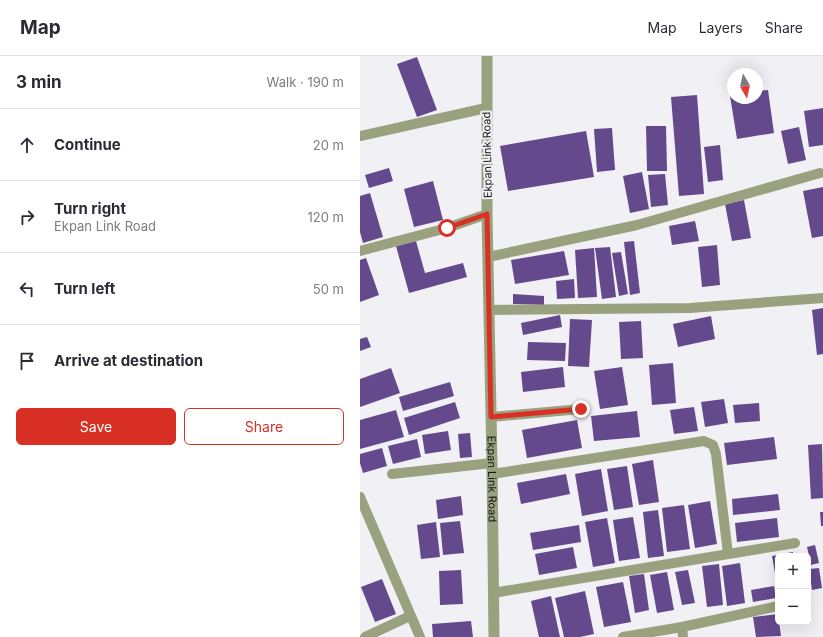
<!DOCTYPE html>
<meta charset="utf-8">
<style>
:root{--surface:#fff;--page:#f2f2f3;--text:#2b2b33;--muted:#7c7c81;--line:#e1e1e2;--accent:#d93025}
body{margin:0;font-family:Inter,sans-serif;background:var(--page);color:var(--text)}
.controls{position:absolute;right:12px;bottom:12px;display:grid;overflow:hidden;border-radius:6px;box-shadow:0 4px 16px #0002}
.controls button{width:36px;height:36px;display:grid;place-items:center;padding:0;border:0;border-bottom:1px solid var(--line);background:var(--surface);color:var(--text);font:20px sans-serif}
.compass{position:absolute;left:367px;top:12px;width:36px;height:36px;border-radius:50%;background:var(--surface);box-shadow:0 4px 16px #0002;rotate:171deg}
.stop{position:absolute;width:12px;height:12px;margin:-9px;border:3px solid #d93025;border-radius:50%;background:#fff}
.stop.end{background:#d93025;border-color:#fff;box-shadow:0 1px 4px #0008}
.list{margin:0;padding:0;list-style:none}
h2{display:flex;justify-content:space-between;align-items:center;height:52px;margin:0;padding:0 16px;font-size:17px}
h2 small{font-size:13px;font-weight:400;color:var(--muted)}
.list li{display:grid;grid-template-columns:26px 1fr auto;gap:12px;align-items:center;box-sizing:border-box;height:72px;padding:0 16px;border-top:1px solid var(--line)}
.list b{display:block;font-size:15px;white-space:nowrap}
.list p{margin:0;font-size:13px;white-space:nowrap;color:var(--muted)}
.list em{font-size:13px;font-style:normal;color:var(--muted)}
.actions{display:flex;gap:8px;padding:12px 16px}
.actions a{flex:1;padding:9px 0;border:1px solid var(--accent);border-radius:6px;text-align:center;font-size:14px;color:var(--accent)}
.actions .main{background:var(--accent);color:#fff}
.icon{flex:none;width:22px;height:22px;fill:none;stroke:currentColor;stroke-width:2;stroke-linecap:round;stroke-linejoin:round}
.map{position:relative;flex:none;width:463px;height:581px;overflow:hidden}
header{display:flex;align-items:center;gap:24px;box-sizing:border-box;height:56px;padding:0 20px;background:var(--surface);border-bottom:1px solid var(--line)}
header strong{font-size:19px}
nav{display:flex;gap:22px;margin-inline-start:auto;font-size:14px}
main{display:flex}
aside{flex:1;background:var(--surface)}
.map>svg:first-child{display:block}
.building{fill:#65498d}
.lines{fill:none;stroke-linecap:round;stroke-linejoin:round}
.minor{stroke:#99a17e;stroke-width:10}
.tertiary{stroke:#99a17e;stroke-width:11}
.route{stroke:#d93025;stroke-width:5}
.labels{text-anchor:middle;stroke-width:4;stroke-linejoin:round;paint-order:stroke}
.street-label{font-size:11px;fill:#171718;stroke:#f1f0f4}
</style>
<header>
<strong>Map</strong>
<nav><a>Map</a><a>Layers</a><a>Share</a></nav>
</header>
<main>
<aside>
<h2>3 min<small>Walk · 190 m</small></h2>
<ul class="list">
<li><svg class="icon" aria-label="ahead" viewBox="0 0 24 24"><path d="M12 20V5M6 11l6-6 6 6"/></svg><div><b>Continue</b></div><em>20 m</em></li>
<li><svg class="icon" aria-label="right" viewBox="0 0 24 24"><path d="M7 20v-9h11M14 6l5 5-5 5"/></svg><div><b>Turn right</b><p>Ekpan Link Road</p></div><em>120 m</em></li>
<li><svg class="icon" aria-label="left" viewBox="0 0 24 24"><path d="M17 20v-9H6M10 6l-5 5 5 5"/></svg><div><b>Turn left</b></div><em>50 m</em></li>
<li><svg class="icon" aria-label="arrive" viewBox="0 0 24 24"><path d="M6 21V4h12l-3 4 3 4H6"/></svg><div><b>Arrive at destination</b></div></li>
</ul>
<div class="actions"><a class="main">Save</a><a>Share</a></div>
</aside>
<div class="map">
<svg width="463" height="581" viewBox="0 0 463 581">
<rect width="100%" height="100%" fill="#f1f0f4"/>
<g class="building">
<path d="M57,1L77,54L57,61L37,8Z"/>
<path d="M408,34L414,77L377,83L370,40L373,39V42H397V35Z"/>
<path d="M337,39L344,138L319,140L311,41Z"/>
<path d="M463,52V89L449,91L444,55Z"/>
<path d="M286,70H306L307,115H287Z"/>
<path d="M439,71L446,104L428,108L421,75Z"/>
<path d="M252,72L255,114L237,116L234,73Z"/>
<path d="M226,75L234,121L148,135L140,90Z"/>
<path d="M360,89L363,124L348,126L344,91Z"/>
<path d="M29,112L33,125L9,132L5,119Z"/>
<path d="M282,116L289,153L270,157L263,120Z"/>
<path d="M305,118L308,149L291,151L288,119Z"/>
<path d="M73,125L83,164L54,171L44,133Z"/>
<path d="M463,131V180L452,182L443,135Z"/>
<path d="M10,137L23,181L3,187L0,176V140Z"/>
<path d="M384,144L391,182L372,185L365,148Z"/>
<path d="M335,165L339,185L312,189L309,170Z"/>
<path d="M56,185L65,217L103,207L107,221L49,237L36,190Z"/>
<path d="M274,185L280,237L270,239L264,186Z"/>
<path d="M357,189L360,229L342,231L338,191Z"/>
<path d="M250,191L256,241L242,243L235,192Z"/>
<path d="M234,192L237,241L218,242L215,194Z"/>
<path d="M204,195L209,219L155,228L151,204Z"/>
<path d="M261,196L268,238L259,240L252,197Z"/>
<path d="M6,202L19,239L0,246V204Z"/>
<path d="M214,223L215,242L197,243L196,225Z"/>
<path d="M153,238L184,240V249L153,248Z"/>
<path d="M463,252V298L457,299L452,254Z"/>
<path d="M200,259L202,271L163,279L161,267Z"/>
<path d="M351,260L355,283L318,291L313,268Z"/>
<path d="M210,263L232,264L229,311L208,310Z"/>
<path d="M281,265L283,302L261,303L259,266Z"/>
<path d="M7,281L11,291L0,295V283Z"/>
<path d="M168,286L206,287L205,305L167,304Z"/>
<path d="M313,307L316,347L292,349L289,309Z"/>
<path d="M203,311L205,331L163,336L161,316Z"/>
<path d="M262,311L268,349L240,353L234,315Z"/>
<path d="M31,312L40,337L0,351V323Z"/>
<path d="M90,326L94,340L43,355L39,341Z"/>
<path d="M364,343L368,367L345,371L341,346Z"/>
<path d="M95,346L100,362L49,379L44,362Z"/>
<path d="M399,347L400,365L375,367L373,349Z"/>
<path d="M334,351L338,375L314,378L310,354Z"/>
<path d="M36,354L44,381L0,393V364Z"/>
<path d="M277,355L280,381L234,385L231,360Z"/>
<path d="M217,364L222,392L167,402L162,374Z"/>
<path d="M88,375L91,394L65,398L62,379Z"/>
<path d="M110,377L112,401L100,402L98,378Z"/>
<path d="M414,381L417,403L367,409L364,387Z"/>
<path d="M57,383L61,401L33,408L28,390Z"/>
<path d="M462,388L463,442L451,443L448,389Z"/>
<path d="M22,392L27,410L3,417L0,407V398Z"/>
<path d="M293,404L299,446L279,449L272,408Z"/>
<path d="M267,410L273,451L254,454L247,413Z"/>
<path d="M241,413L248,455L222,460L215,418Z"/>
<path d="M206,418L210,438L161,448L157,427Z"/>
<path d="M418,438L420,454L373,459L372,443Z"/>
<path d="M101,440L103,459L78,463L76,444Z"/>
<path d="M350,445L357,488L335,492L328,449Z"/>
<path d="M324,449L330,493L307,496L302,452Z"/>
<path d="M298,454L304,500L288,502L283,456Z"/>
<path d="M460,456H463V470H461Z"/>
<path d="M273,461L280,502L259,505L253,464Z"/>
<path d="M247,462L255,507L233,511L225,466Z"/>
<path d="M417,462L419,481L377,486L375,467Z"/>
<path d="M100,465L104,497L83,499L80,467Z"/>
<path d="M76,466L80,501L61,503L57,469Z"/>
<path d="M219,469L221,486L173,494L170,477Z"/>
<path d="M455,489L459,507L451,509L447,491Z"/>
<path d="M213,491L217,512L179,519L175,498Z"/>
<path d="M433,496V500H418V523H416L412,500Z"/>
<path d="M380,507L385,547L367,550L362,510Z"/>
<path d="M359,508L363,549L347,551L342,510Z"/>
<path d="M459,512L462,532L452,534L449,513Z"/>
<path d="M101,514L103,548L80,549L79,515Z"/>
<path d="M328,514L335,547L322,549L315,516Z"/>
<path d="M307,516L314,554L297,557L290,519Z"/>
<path d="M284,518L289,554L275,557L269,520Z"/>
<path d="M22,523L36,558L15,566L1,531Z"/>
<path d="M263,526L271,566L244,571L236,531Z"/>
<path d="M414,530L416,542L393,546L391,534Z"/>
<path d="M225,535L234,578L220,581H204L195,542Z"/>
<path d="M191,540L200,581H179L171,545Z"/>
<path d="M418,558L421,580L396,581L393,561Z"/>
<path d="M111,565L113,581H73L72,568Z"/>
</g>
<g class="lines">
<g class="minor">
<path d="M0,80L126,52"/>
<path d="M0,195L87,172L127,158"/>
<path d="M128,201L277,169L460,117"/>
<path d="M129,254L330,252L463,242"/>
<path d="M131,361L221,353"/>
<path d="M32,418L132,407"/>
<path d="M132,418L344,385L353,389L356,398L368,498"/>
<path d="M0,441L60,581"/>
<path d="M133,537L435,487"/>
<path d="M322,571L323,581"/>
<path d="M5,581L50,560"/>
<path d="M263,581L322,571L418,550"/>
</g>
<path class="tertiary" id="s1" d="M127,0V158L132,407L134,581"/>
</g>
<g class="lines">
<path class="route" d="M87,172L127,158L131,361L221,353"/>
</g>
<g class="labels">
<g class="street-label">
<text transform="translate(127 99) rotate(-91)" y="4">Ekpan Link Road</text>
<text dy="4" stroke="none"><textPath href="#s1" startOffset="423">Ekpan Link Road</textPath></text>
</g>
</g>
</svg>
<div class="controls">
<button>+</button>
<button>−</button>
</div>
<svg class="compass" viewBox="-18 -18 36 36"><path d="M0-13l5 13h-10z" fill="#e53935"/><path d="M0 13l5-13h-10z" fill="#7c7c81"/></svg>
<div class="stop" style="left:87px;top:172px"></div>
<div class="stop end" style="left:221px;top:353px"></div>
</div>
</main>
